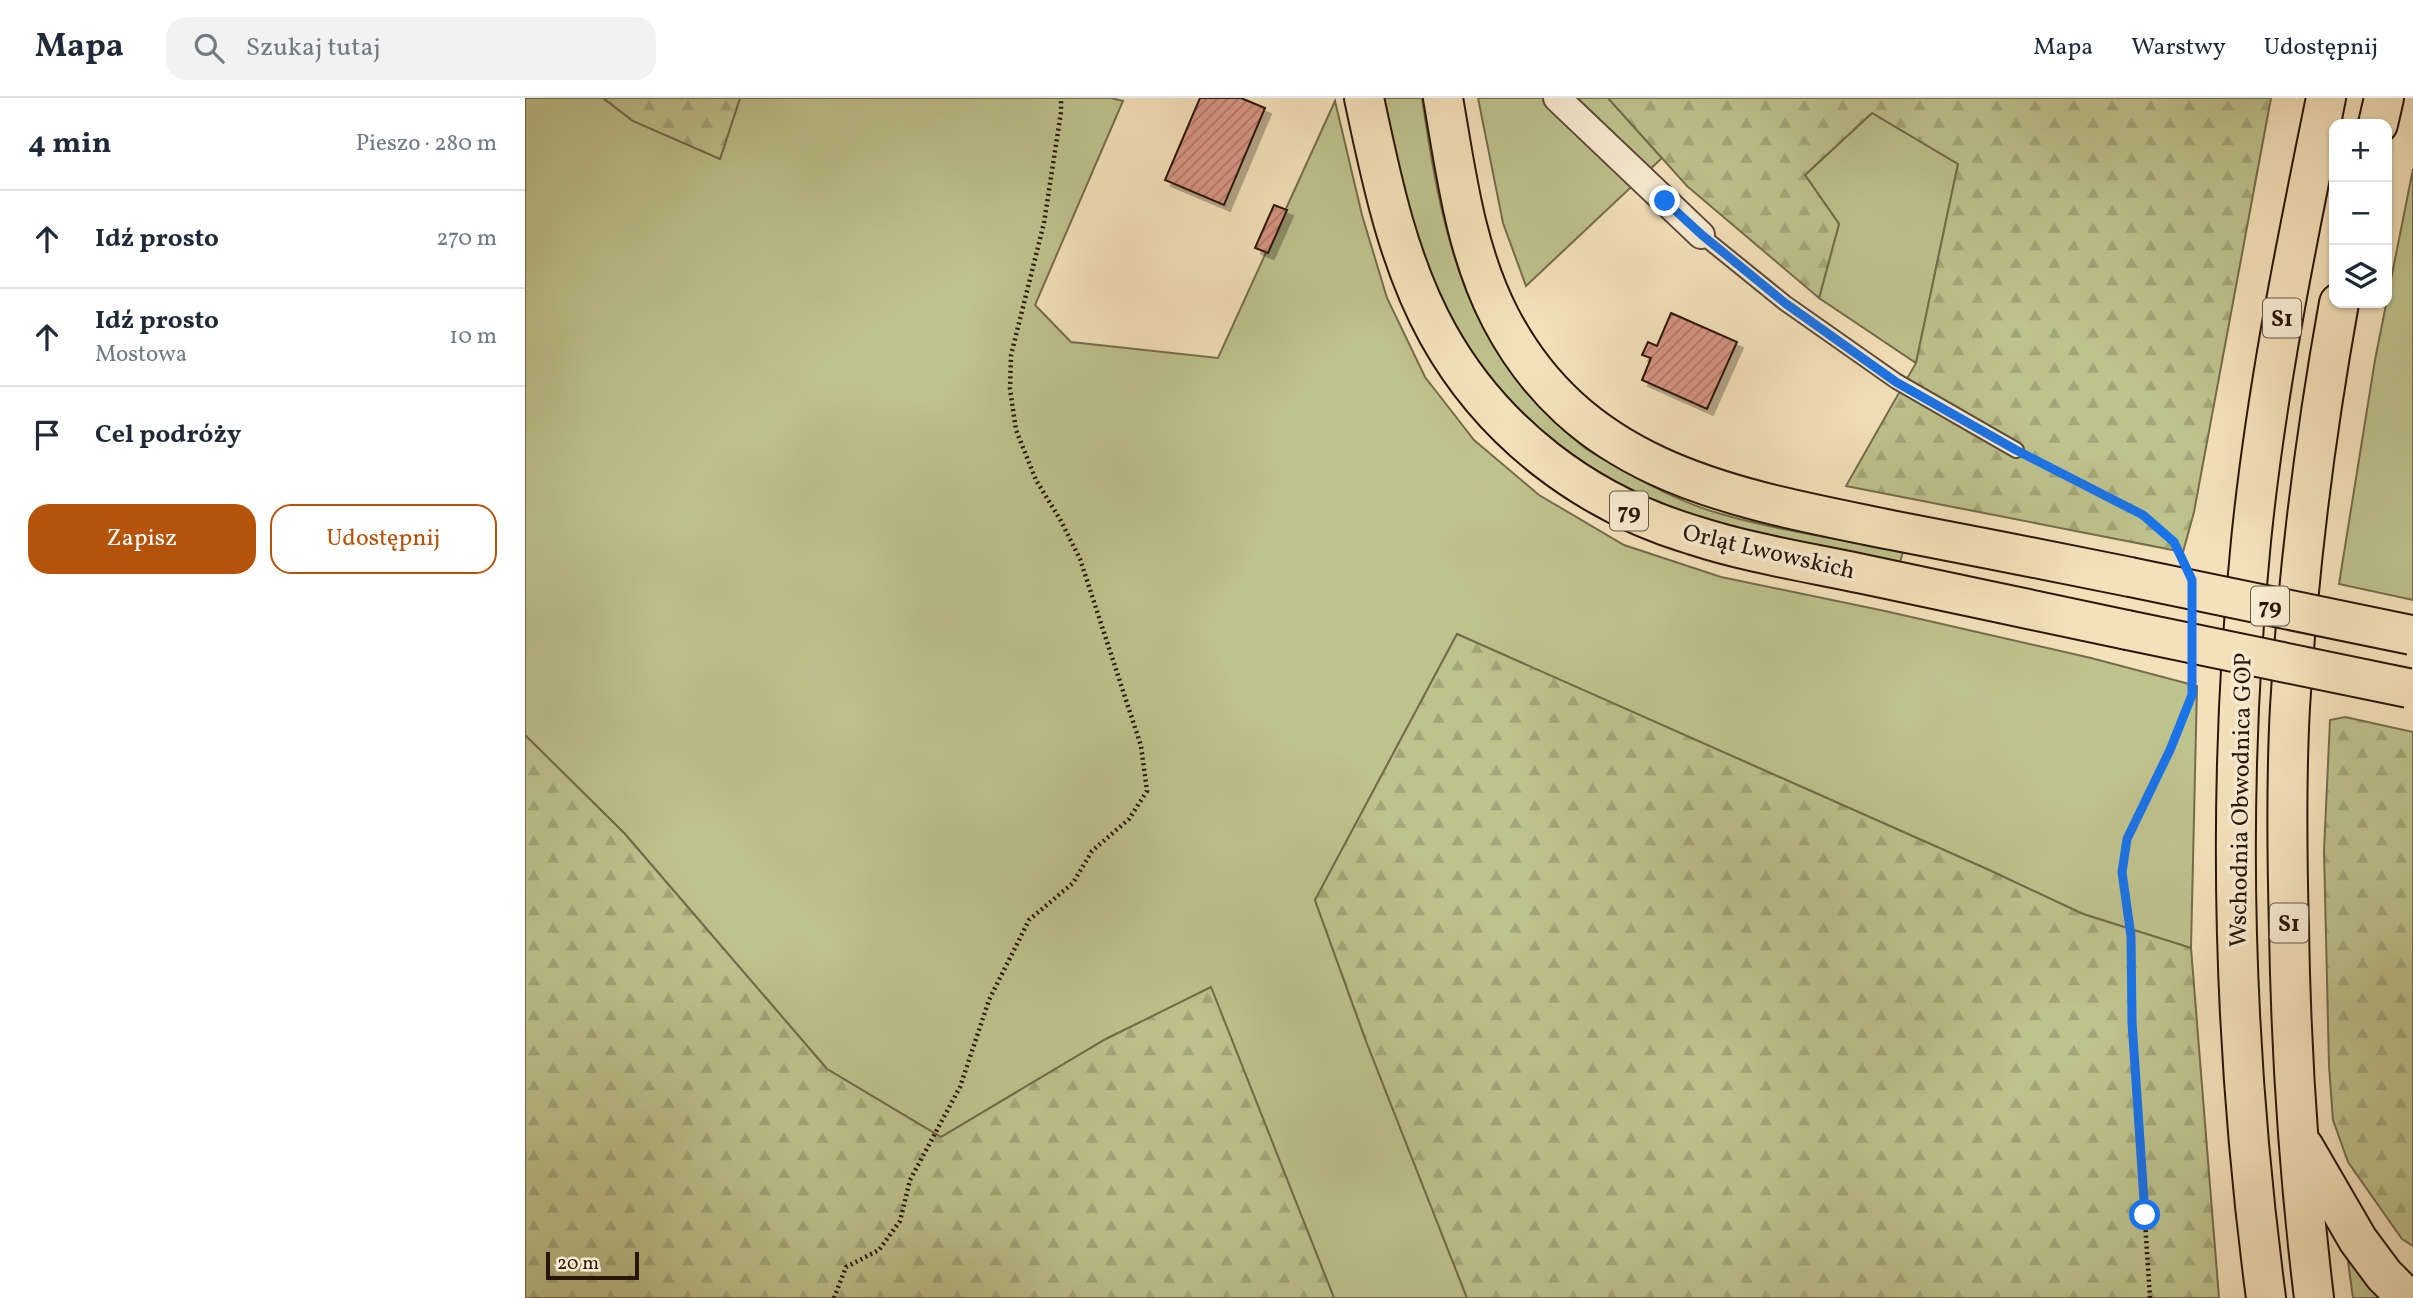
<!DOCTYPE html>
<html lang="pl">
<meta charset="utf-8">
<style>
:root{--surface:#fff;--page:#f2f2f3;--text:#1f2937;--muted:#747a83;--line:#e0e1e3;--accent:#b45309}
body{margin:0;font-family:Vollkorn,serif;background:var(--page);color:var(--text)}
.controls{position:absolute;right:21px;top:21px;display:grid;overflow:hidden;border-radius:14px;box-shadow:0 2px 5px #0004}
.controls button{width:63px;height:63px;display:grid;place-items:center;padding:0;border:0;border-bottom:2px solid var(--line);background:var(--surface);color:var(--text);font:35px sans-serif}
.scale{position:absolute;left:21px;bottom:18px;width:93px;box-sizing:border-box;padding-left:7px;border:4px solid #29160a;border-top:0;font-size:19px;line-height:24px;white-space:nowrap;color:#29160a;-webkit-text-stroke:5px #f8ecd2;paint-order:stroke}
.stop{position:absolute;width:21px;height:21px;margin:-16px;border:5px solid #1a73e8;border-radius:50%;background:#fff}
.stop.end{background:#1a73e8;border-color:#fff;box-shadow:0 2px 7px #0008}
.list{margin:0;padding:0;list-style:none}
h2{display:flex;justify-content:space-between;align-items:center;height:91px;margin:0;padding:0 28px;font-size:30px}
h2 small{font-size:23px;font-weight:400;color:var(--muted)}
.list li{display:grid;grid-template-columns:46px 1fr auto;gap:21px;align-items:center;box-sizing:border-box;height:98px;padding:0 28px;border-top:2px solid var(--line)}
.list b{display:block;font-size:26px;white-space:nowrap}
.list p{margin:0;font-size:23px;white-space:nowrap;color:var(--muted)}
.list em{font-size:23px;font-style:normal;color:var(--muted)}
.actions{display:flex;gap:14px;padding:21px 28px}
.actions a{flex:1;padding:16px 0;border:2px solid var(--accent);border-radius:21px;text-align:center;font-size:24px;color:var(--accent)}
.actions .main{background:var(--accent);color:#fff}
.icon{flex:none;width:38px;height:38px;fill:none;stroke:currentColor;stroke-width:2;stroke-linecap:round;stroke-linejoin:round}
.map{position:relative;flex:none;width:1888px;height:1200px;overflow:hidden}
header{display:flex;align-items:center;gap:42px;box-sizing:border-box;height:98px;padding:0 35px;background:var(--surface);border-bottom:2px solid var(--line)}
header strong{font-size:33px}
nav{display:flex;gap:38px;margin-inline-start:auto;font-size:24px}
.search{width:490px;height:63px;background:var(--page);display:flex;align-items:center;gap:18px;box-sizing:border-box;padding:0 24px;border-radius:21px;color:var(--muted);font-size:26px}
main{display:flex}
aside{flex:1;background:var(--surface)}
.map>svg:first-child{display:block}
.grass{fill:#bec28d;stroke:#746c4c;stroke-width:2}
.forest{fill:url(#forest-firs);stroke:#746c4c;stroke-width:2}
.building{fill:url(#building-hatch);stroke:#29160a;stroke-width:2;filter:url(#shadow)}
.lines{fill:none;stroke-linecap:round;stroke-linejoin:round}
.service-casing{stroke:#5c4936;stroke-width:18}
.minor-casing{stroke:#5c4936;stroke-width:30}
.primary-casing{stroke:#29160a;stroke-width:42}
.motorway-casing{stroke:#29160a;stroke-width:42}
.path{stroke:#29160a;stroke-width:4.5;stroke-dasharray:2 3.5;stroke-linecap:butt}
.service{stroke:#f8ecd2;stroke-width:14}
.minor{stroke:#f8ecd2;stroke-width:26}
.primary{stroke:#f4e1ba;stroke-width:38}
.motorway{stroke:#f4e1ba;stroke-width:38}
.primary-bridge-casing{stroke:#29160a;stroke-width:42;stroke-linecap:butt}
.primary-bridge{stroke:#f4e1ba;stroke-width:38}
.route{stroke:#1a73e8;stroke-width:9}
.labels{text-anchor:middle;stroke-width:7;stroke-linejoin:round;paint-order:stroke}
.shield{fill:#f8ecd2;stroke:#675646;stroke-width:2}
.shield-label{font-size:23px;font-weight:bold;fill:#29160a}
.street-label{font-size:24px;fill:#29160a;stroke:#f8ecd2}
</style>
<header>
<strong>Mapa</strong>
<div class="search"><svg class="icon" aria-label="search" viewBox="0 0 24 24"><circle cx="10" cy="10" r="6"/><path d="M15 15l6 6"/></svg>Szukaj tutaj</div>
<nav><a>Mapa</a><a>Warstwy</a><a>Udostępnij</a></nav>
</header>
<main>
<aside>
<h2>4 min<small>Pieszo · 280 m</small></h2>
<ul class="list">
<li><svg class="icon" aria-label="ahead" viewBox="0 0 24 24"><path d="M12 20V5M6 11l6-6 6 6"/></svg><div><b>Idź prosto</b></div><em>270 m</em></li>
<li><svg class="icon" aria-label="ahead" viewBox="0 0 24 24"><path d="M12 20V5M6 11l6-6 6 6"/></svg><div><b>Idź prosto</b><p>Mostowa</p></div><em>10 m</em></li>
<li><svg class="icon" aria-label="arrive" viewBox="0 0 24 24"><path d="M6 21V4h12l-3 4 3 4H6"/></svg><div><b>Cel podróży</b></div></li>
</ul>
<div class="actions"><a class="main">Zapisz</a><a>Udostępnij</a></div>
</aside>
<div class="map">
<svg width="1888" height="1200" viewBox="0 0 1888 1200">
<defs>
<pattern id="forest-firs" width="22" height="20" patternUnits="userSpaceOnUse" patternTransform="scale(1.75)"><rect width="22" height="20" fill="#bec28d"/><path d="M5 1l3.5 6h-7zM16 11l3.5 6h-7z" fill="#a3a678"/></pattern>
<pattern id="building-hatch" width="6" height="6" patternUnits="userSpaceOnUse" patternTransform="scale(1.75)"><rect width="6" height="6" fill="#d89584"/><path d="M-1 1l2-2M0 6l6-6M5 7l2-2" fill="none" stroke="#af796a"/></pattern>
<filter id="shadow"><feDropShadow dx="6" dy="6" stdDeviation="0" flood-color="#0004"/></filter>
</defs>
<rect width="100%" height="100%" fill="#f4e1ba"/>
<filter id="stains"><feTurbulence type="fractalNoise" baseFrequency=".00286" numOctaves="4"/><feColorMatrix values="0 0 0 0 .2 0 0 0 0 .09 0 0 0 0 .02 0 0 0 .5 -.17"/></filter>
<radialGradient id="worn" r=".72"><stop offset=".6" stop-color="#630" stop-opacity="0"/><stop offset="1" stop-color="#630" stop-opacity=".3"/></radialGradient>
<g class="grass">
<path d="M0,0H78L108,23L195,61L215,0H586L598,3L510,207L546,244L693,260L810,3L837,117L862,200L900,279L949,342L1014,397L1099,447L1196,479L1360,513L1566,560L1672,588L1666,850L1558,816L1464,772L932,536L790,802L841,943L942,1200H809L686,890L581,941L416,1039L302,971L100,736L0,637Z"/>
<path d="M859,0H897C917,137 940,254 1055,346C1065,355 1079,361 1091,368C1121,386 1152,402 1186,413C1248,432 1314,441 1378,453L1375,465C1310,452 1242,442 1178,421C1137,408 1093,391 1057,367C983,318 926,238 897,155C879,104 870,52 859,0Z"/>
<path d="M953,0H1083L1137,60L1001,188L978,125Z"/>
<path d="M1347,15L1433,66L1391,265L1294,200L1314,126L1280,77Z"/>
<path d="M1888,71V502L1814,486L1850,262Z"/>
<path d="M1822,1156L1861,1200H1828Z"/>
</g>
<g class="forest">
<path d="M78,0H215L195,61L108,23Z"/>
<path d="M1083,0H1746L1669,414L1658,454L1321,388L1391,265L1433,66L1347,15L1280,77L1314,126L1294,200L1162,88Z"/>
<path d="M932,536L1464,772L1558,816L1666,850L1694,1200H942L841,943L790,802Z"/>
<path d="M1820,619L1888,634V1148L1877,1141L1823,1064L1808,1022L1804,968L1799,753L1805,622Z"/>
<path d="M0,637L100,736L302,971L416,1039L581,941L686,889L809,1200H0Z"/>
</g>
<g class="building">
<path d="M675,0H716L740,10L699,107L640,82Z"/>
<path d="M749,107L762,112L743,155L730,150Z"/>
<path d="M1146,215L1212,244L1182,311L1117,282L1126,260L1117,257L1123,244L1132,248Z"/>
</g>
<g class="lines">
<g class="service-casing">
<path id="service" d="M1176,137L1260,205L1371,283L1491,352"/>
</g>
<g class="minor-casing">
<path id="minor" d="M1032,0L1176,137"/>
</g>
<g class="primary-casing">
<g id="primary">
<path d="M839,0C856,80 873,164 913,236C968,335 1061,405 1168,437C1223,455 1281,464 1338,476C1426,495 1514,513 1602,532"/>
<path d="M918,0C931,74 940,151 975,219C1056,376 1210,400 1366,432C1446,447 1525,463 1605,479"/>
</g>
</g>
<g class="motorway-casing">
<g id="motorway">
<path d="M1853,26L1859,0"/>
<path d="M1779,1049L1833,1142L1859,1177L1882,1200"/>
<path d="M1741,1200C1708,950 1701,694 1726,443C1741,294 1771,147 1801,0"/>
<path d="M1789,1200C1774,1077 1766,954 1764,831C1762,757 1761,683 1765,609C1773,473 1790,338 1814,205"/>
</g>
</g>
<g class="path">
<path d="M1508,361C1547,381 1636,415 1654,455"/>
<path d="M309,1200L321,1169L354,1152L375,1123L385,1082L435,989L464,902L504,822L548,785L567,753L604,721L622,693L616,648L555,461L536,423L511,382L491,332L485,291L486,257L519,125L536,14V0"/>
<path d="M1625,1200L1607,924L1606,838L1597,774L1602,741L1645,652L1667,597V579"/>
</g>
<use href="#service" class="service"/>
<use href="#minor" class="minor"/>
<use href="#primary" class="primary"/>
<use href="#motorway" class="motorway"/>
<g class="primary-bridge-casing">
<g id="primary-bridge">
<path d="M1605,479L1886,537"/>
<path d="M1602,532L1883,590"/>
</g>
</g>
<use href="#primary-bridge" class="primary-bridge"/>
</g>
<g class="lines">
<path class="route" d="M1140,103L1177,137L1260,205L1371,284L1491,352L1618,417L1649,444L1667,482V597L1645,652L1602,741L1597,774L1606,838L1607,924L1620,1117"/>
</g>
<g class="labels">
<g class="shield">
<rect x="1738" y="200.5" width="38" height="39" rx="5"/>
<rect x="1085" y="393.5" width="38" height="39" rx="5"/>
<rect x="1726" y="488.5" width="38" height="39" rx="5"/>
<rect x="1745" y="805.5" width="38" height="39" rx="5"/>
</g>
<g class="shield-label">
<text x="1757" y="228">S1</text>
<text x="1104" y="421">79</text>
<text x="1745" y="516">79</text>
<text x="1764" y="833">S1</text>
</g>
<g class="street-label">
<text transform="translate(1244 453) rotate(13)" y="8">Orląt Lwowskich</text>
<text transform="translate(1715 702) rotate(-89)" y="8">Wschodnia Obwodnica GOP</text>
</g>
</g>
<rect width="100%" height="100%" filter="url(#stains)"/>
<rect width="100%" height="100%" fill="url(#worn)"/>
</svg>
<div class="controls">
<button>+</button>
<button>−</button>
<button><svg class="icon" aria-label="layers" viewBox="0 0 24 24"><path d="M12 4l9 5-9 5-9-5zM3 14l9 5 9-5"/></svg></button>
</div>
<div class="scale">20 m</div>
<div class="stop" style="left:1620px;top:1117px"></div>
<div class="stop end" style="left:1140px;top:103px"></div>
</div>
</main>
